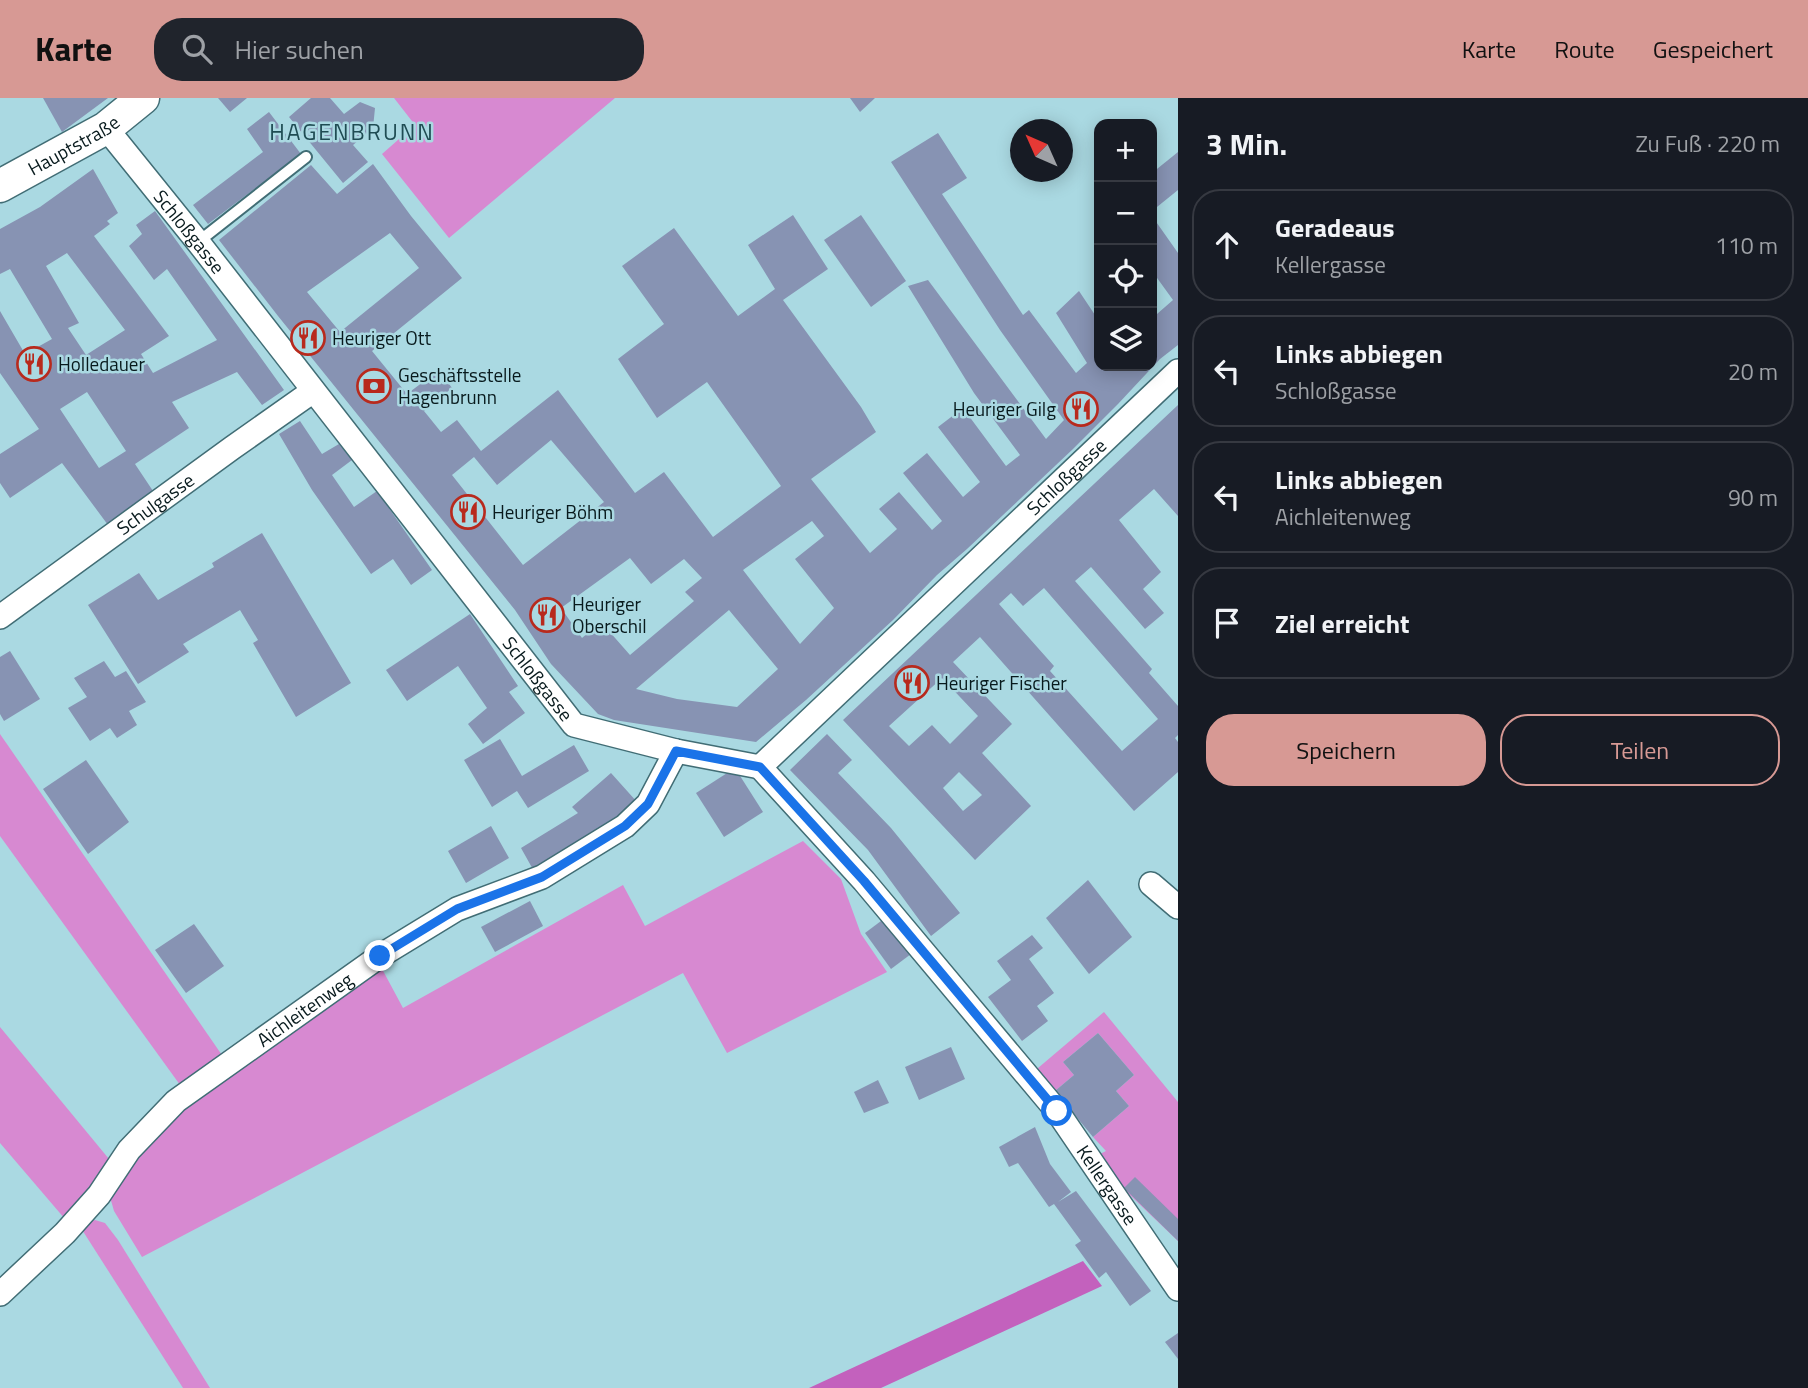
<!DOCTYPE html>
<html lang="de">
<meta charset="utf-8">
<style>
:root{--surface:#171b24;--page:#20242c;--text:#f1f3f6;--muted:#9ea1a6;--line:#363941;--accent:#d79994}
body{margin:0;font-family:"Titillium Web",sans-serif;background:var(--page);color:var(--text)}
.controls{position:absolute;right:21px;top:21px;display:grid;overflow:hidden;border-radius:14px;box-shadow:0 4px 18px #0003}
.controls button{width:63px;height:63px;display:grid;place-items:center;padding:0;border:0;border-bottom:2px solid var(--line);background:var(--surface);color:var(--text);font:35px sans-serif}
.compass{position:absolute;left:1010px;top:21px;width:63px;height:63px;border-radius:50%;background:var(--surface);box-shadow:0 4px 18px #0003;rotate:315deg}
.stop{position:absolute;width:21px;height:21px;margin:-16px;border:5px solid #1a73e8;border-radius:50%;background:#fff}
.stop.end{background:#1a73e8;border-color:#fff;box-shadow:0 2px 7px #0008}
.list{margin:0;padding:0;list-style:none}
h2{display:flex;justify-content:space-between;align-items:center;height:91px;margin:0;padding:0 28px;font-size:30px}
h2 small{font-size:23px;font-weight:400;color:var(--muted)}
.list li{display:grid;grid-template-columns:46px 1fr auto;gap:21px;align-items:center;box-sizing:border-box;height:112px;margin:0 14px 14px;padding:0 14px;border:2px solid var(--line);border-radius:28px}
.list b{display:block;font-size:26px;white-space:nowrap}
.list p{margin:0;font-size:23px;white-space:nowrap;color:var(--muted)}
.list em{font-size:23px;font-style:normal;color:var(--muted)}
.actions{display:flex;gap:14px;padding:21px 28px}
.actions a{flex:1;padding:16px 0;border:2px solid var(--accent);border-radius:28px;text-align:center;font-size:24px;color:var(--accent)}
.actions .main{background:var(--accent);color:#111}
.icon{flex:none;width:38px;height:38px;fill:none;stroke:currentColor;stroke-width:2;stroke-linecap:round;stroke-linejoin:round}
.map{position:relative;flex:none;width:1178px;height:1290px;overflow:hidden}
header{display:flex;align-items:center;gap:42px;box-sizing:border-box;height:98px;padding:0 35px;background:var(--accent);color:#111}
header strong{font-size:33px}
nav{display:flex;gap:38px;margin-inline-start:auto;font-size:24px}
.search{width:490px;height:63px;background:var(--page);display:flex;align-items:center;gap:18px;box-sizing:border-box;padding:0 24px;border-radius:28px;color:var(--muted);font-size:26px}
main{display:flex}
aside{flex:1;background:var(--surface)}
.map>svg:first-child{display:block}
.green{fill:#d789d1}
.forest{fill:#c361bd}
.building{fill:#8793b3;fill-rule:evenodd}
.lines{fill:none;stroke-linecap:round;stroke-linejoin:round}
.service-casing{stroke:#416d75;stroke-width:14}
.minor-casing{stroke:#416d75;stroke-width:26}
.secondary-casing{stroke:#416d75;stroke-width:35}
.service{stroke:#fff;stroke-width:10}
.minor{stroke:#fff;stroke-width:23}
.secondary{stroke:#fff;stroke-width:32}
.route{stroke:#1a73e8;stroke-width:9}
.labels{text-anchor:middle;stroke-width:5;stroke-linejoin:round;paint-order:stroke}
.street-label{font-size:19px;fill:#081a1d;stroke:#aad9e2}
.poi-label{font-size:19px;fill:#081a1d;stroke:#aad9e2;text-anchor:start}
.quarter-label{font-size:23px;letter-spacing:2px;fill:#1f4c53;stroke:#aad9e2}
</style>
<header>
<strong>Karte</strong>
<div class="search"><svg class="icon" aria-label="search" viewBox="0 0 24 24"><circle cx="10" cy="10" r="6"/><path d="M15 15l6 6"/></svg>Hier suchen</div>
<nav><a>Karte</a><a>Route</a><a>Gespeichert</a></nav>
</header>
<main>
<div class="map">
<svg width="1178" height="1290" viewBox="0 0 1178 1290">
<rect width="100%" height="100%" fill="#aad9e2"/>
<g class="green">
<path d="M394,0H615L449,140L382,56L415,27Z"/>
<path d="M0,636L224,960L183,991L0,738Z"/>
<path d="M803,743L841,781L861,836L887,874L727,955L683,875L142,1159L114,1113L108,1092L178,1010L381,869L403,910L623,787L645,828Z"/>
<path d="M1104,914L1178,1004V1143L1110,1078L1094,1059L1106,1053L1093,1039L1129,1008L1116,993L1134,977L1098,935L1063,964L1074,977L1055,993L1031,976Z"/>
<path d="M0,929L109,1061L92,1090L65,1121L0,1045Z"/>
<path d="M95,1122L105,1125L118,1142L210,1290H183L79,1127Z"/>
</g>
<path class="forest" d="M1083,1163L1102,1188L881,1290H809Z"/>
<g class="building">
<path d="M43,0H108L62,34Z"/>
<path d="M218,0H247L230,14Z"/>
<path d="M311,0H330L344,16L360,4L375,10L373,30L353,47L368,64L343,85L289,19Z"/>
<path d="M850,0H875L860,14Z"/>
<path d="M269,14L301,56L208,126L193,107L263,54L247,31Z"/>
<path d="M938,35L967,80L942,96L1023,217L1029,212L1076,275L1087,265L1056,215L1079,193L1099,223V268H1152V208L1157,216L1173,202L1152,173V118L1178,155V247L1160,261L1118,306L1073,351L967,451L937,477L893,522L806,602L756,644L614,622L598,616L551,566L515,512L278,218L219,142L311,67L337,96L373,66L411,118L462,180L372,253L407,296L439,272L452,290L424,313L441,334L457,322L481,353L558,292L635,395L664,374L713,439L781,388L707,284L657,320L618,261L664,226L622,168L674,130L738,218L775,191L748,147L793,117L828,171L783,202L861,309L876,334L811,381L870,455L897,431L879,411L899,394L932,432L942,423L903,375L927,355L963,399L980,384L938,329L963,310L1006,368L1020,357L974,295L908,188L928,182L1046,341L1064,322L1000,232L891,64ZM390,135L419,170L340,234L307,194ZM551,342L604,404L523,467L452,377L474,359L497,387ZM812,423L824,438L795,461L834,510L800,546L743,472ZM630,460L651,486L684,461L702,480L685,494L694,503L630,557L601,524L582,540L561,510ZM729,512L778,571L737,609L677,601L636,591Z"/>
<path d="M1178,54V92L1152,113V75Z"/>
<path d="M93,71L118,115L107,123L110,126L94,138L169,238L141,256L153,275L217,242L167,171L154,182L129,148L142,136L136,127L155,113L284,292L262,307L237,274L172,304L189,330L135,366L153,393L108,427L62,365L10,400L0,385V356L39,331L0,275V213L25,256L52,241L10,171L0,176V131L40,109ZM67,155L125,232L86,257L68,230L79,225L46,168ZM87,294L126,353L99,370L60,311Z"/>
<path d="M861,117L906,183L871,209L824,142Z"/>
<path d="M1178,307V418L1154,391L1119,422L1161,474L1143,491L1164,515L1145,531L1091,469L1075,483L1152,571L1149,575L1178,608V637L1175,640L1178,644V674L1134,713L980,539L953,564L1012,626L982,655L1031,708L975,762L843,622ZM1044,490L1158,621L1122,653L1050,573L1054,568L999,506L1011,495L1023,508ZM942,580L978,618L950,646L932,627L909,648L889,628ZM959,674L982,697L963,713L943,690Z"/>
<path d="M300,323L322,356L339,346L352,362L332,377L354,409L377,393L432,472L411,487L393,461L371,476L312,392L279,336Z"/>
<path d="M262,435L351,585L296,619L253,545L258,542L240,512L183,546L189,554L138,586L88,507L139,475L158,502L214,469L212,465Z"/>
<path d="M470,516L518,588L509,594L525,615L483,646L468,626L487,610L458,568L407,603L386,572Z"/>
<path d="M10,553L40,601L4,623L0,616V559Z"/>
<path d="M104,563L115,579L126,573L146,604L129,613L137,627L117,640L110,630L90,643L68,610L87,599L74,580Z"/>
<path d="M827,636L852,662L838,675L891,730L960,815L931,838L868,752L790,672Z"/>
<path d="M500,641L522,678L574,647L589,673L528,710L517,693L492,709L464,662Z"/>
<path d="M86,662L129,724L88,756L43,691Z"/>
<path d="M735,670L763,714L724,739L696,695Z"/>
<path d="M611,675L637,704L598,738L535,775L521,750L578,715L572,709Z"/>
<path d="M491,728L509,760L466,785L448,753Z"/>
<path d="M1088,782L1132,839L1089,876L1046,820Z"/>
<path d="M530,803L543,828L495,854L481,829Z"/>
<path d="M885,820L911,856L891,871L865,835Z"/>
<path d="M194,826L224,868L186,895L155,852Z"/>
<path d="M1032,837L1043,850L1029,861L1054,895L1037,908L1048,923L1022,943L988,899L1011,882L997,863Z"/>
<path d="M1098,935L1134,977L1116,993L1129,1008L1093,1039L1055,993L1074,977L1063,964Z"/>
<path d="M951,949L965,981L919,1002L905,969Z"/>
<path d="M878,982L889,1005L864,1015L854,994Z"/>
<path d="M1035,1029L1050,1066L1071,1094L1058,1104L1076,1093L1151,1193L1130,1208L1106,1174L1099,1180L1075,1147L1081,1143L1054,1106L1049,1109L1018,1065L1009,1069L999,1049Z"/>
<path d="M1135,1079L1178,1121V1143L1124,1090Z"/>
<path d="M1178,1235V1261L1165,1244Z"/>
</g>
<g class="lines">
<g class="service-casing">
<path id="service" d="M198,144L306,59"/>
</g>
<g class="minor-casing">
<g id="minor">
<path id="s1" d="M106,30L198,144L574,627L676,653L760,669"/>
<path id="s2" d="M0,519L232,350L313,293"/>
<path id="s3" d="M760,669L864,783L1057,1013L1178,1191"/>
<path id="s4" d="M760,669L1178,273"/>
<path d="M1151,786L1178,809"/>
<path id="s5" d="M0,1196L65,1135L99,1097L129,1052L176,1003L380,858L457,811L542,779L625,728L648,706L676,653"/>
</g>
</g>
<g class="secondary-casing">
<g id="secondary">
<path id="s6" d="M0,88L106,30L143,0"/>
</g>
</g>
<use href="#service" class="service"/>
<use href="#minor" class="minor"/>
<use href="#secondary" class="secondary"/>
</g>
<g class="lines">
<path class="route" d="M380,858L457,811L542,779L625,728L648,706L676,653L760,669L864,783L1057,1013"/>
</g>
<defs>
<g id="restaurant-ring" transform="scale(1.75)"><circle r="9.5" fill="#aad9e2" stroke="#b82a1d" stroke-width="1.5"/><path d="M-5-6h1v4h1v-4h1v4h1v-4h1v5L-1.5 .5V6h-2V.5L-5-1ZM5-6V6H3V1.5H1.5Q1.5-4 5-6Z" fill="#b82a1d"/></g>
<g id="bank-ring" transform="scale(1.75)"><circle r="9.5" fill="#aad9e2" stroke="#b82a1d" stroke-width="1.5"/><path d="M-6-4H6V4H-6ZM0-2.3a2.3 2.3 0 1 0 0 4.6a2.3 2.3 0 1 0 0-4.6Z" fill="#b82a1d"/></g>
</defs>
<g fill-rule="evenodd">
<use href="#restaurant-ring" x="308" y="240"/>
<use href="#restaurant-ring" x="34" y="266"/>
<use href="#bank-ring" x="374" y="288"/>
<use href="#restaurant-ring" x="1081" y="311"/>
<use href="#restaurant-ring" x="468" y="414"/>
<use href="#restaurant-ring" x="547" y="517"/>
<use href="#restaurant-ring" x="912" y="585"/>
</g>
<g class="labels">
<g class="street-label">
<text dy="7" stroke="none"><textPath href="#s6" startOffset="84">Hauptstraße</textPath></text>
<text dy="7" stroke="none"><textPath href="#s1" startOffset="133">Schloßgasse</textPath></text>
<text dy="7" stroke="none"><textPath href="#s4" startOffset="422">Schloßgasse</textPath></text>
<text dy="7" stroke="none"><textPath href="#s2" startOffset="192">Schulgasse</textPath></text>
<text dy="7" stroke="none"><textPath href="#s1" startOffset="700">Schloßgasse</textPath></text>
<text dy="7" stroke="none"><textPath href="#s5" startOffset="420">Aichleitenweg</textPath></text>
<text dy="7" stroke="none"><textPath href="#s3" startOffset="544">Kellergasse</textPath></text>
</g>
<g class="poi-label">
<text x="332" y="247">Heuriger Ott</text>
<text x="58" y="273">Holledauer</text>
<text x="398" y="284">Geschäftsstelle<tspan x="398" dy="22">Hagenbrunn</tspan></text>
<text x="1056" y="318" text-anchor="end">Heuriger Gilg</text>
<text x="492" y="421">Heuriger Böhm</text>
<text x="572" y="513">Heuriger<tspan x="572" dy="22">Oberschil</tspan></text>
<text x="936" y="592">Heuriger Fischer</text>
</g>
<g class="quarter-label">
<text x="352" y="42">HAGENBRUNN</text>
</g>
</g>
</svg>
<div class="controls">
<button>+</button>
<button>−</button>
<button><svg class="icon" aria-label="locate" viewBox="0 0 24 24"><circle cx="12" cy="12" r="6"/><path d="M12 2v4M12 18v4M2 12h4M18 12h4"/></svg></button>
<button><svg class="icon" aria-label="layers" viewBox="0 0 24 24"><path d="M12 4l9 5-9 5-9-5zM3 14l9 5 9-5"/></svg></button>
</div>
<svg class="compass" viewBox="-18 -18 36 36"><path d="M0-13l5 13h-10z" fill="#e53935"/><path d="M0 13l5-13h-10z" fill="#9ea1a6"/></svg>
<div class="stop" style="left:1057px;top:1013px"></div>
<div class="stop end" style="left:380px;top:858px"></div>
</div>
<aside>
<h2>3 Min.<small>Zu Fuß · 220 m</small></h2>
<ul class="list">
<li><svg class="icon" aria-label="ahead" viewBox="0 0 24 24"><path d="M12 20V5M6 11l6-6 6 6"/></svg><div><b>Geradeaus</b><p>Kellergasse</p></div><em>110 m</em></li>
<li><svg class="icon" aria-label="left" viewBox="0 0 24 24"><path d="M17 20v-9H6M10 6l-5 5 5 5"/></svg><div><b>Links abbiegen</b><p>Schloßgasse</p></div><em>20 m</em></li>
<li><svg class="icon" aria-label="left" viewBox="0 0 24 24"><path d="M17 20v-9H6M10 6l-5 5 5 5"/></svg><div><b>Links abbiegen</b><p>Aichleitenweg</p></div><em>90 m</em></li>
<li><svg class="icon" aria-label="arrive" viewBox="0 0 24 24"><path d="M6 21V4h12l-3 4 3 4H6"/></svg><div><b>Ziel erreicht</b></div></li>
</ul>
<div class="actions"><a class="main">Speichern</a><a>Teilen</a></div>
</aside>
</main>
